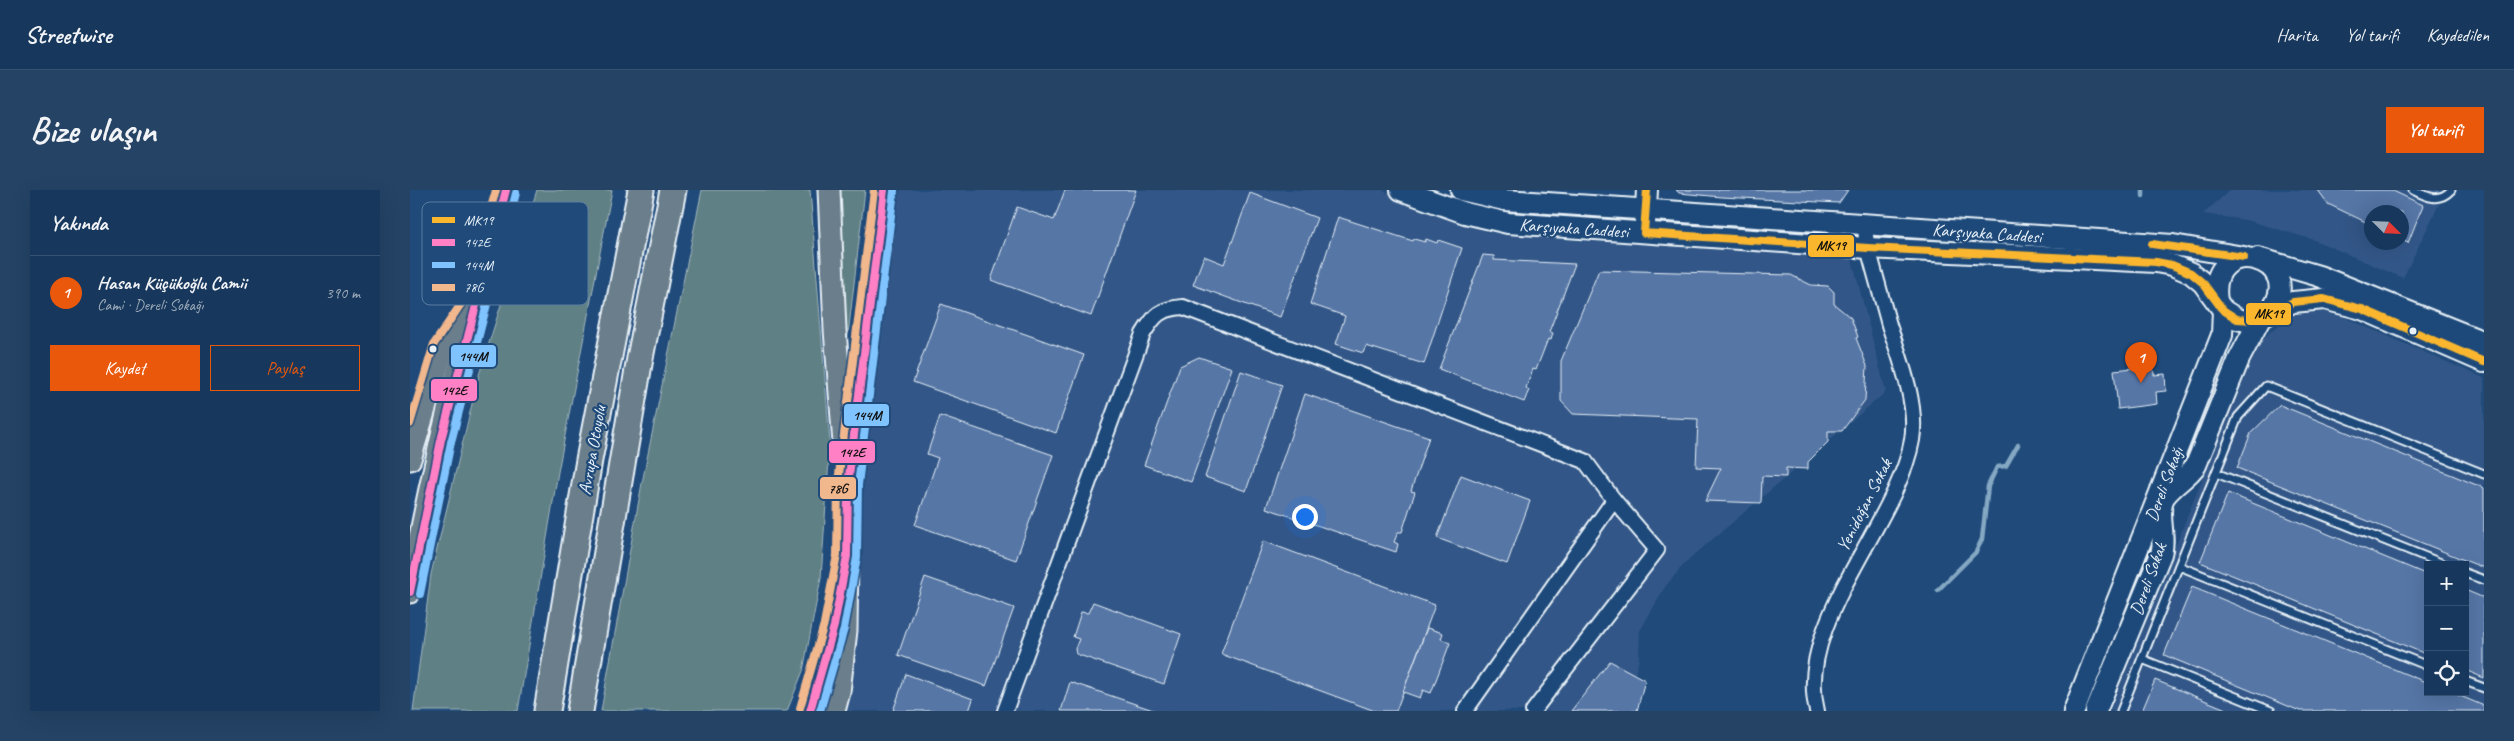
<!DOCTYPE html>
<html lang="tr">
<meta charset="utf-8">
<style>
:root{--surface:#17385c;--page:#244365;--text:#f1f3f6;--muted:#9eacbb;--line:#365272;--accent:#ea580c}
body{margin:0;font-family:Caveat,sans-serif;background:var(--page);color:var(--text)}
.controls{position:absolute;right:15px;bottom:15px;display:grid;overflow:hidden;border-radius:0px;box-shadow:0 5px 20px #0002}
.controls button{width:45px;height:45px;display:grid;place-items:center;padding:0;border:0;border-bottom:1px solid var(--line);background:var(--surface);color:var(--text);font:25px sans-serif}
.compass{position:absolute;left:1954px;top:15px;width:45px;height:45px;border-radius:50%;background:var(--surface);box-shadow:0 5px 20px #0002;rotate:114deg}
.you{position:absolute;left:894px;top:326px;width:18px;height:18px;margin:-12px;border:4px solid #fff;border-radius:50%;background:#1a73e8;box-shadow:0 0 0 8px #1a73e833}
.badge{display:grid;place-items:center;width:32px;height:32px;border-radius:50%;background:var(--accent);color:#fff;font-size:16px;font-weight:700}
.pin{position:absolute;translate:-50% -41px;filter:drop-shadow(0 1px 2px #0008)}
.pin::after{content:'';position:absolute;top:26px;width:18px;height:15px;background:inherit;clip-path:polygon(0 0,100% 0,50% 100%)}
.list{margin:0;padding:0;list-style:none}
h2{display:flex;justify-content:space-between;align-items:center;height:65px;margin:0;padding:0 20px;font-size:21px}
h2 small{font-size:16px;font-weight:400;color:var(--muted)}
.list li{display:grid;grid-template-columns:32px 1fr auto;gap:15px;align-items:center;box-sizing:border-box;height:75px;padding:0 20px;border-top:1px solid var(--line)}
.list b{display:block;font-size:19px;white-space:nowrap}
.list p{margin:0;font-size:16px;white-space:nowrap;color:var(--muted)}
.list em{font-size:16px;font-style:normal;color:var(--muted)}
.actions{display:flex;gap:10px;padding:15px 20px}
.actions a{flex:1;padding:11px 0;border:1px solid var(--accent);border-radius:0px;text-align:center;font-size:18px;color:var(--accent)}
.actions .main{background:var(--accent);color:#fff}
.icon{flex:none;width:28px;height:28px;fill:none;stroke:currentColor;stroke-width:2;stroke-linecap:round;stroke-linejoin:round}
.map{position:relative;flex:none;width:2074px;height:521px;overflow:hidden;border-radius:0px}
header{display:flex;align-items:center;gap:30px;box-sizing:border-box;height:70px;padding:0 25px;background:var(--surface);border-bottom:1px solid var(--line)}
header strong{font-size:24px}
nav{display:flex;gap:28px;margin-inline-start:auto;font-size:18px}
.intro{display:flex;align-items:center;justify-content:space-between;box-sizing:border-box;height:120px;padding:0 30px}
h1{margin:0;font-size:35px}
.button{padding:12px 22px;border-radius:0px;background:var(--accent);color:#fff;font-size:18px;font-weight:700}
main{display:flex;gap:30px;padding:0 30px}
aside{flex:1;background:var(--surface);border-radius:0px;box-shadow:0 5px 20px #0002}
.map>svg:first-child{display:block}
.built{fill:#305787;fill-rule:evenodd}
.green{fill:#5f8084;stroke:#a4b8be}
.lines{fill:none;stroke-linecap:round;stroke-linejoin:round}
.stream{stroke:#85a8c3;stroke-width:4.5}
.building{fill:#5776a6;stroke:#e8f1f8}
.lane-casing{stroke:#e8f1f8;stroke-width:11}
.street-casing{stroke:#e8f1f8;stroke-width:18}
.secondary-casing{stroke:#e8f1f8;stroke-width:24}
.primary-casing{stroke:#e8f1f8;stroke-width:25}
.highway-casing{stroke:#e8f1f8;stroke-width:29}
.lane{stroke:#1f4a7a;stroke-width:7}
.street{stroke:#1f4a7a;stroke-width:14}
.secondary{stroke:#1f4a7a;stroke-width:20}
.primary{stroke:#6b7e8b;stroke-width:21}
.highway{stroke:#6b7e8b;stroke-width:25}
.bus-1-casing{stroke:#1f4a7a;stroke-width:11}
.bus-2-casing{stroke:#1f4a7a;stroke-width:11}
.bus-3-casing{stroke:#1f4a7a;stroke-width:11}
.bus-4-casing{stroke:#1f4a7a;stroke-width:11}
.bus-1{stroke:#fab62d;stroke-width:8}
.bus-2{stroke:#ff80c5;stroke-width:8}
.bus-3{stroke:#80c4ff;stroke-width:8}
.bus-4{stroke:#f1b78d;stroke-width:8}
.bus-dot{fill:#e8f1f8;stroke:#1f4a7a;stroke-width:2}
.labels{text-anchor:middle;stroke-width:4.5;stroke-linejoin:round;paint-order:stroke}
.street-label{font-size:18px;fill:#e8f1f8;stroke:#1f4a7a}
.key{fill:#1f4a7a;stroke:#5b7ca0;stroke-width:1}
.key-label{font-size:14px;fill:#e8f1f8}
.line-badge{stroke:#1f4a7a;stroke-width:2}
.pale-badge-label{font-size:14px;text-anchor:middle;font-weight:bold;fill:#111}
</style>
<header>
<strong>Streetwise</strong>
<nav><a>Harita</a><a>Yol tarifi</a><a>Kaydedilen</a></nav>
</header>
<div class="intro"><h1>Bize ulaşın</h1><a class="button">Yol tarifi</a></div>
<main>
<aside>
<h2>Yakında<small></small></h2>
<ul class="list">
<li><span class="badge">1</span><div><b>Hasan Küçükoğlu Camii</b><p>Cami · Dereli Sokağı</p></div><em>390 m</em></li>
</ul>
<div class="actions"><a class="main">Kaydet</a><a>Paylaş</a></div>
</aside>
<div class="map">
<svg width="2074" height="521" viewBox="0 0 2074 521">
<rect width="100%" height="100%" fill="#1f4a7a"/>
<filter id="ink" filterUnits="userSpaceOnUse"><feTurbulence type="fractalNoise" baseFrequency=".02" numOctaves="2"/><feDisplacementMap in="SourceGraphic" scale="10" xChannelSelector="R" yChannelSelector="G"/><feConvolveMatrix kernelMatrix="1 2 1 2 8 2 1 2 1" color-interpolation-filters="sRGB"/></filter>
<g filter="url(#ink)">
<g class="built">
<path d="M484,0H973L1019,22L1078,42L1143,49L1435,64L1442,69L1476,202L1276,372L1255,397L1230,441L1229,470L1215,521H430L452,256Z"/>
<path d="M1820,0H2036L1993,88L1904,50L1836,30L1793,24ZM1962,22H1992V52H1962Z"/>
<path d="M1887,122H1922L2074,188V521H1700L1844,158L1861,141ZM2018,375H2055V502H2018Z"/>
</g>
<g class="green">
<path d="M127,0H202L148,282L108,521H3L21,384L69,185Z"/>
<path d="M292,0H400L420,254L411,388L393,481L377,521H191L232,293Z"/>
<path d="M426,0H455L434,179Z"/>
</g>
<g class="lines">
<g class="stream">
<path d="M1733,6V0"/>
<path d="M1528,400L1566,362L1572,349L1578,296L1587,277L1596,276L1608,255"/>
</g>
</g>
<g class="building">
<path d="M655,0H726L681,126L581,90L607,17L644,30Z"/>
<path d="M1266,0H1438L1429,13L1312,7L1269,3Z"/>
<path d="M1908,0H1981L2013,15L1998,53L1992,50V22H1962V35L1918,14Z"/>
<path d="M840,3L907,28L870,127L783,95L794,66L814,74Z"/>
<path d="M928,27L1003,51L1004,49L1015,52L1016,49L1027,53L1028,50L1052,58L1014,174L956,156L953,163L926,154L935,126L900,114Z"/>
<path d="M1073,65L1084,66V70L1165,74L1139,142L1143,143L1141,150L1138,149L1126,180L1123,179L1116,198L1119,200L1114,212L1029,179Z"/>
<path d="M1189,80L1381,85L1401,95L1418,96L1424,102V114L1441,128L1448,147L1446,148L1457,176L1455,210L1432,241H1418V252L1398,272V279L1376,278V287L1352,286L1351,313L1295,311L1311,278L1286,277L1288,229L1163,224L1151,211V171Z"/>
<path d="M531,114L674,165L646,243L503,192Z"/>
<path d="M789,167L822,178L781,292L734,275L770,176Z"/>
<path d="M1743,176L1744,185L1755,184L1756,201L1746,202L1747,214L1708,219L1704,180Z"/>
<path d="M831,181L872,195L836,301L795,287Z"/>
<path d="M895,204L1019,247L1001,301L1005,302L992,342H988L984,352L988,354L986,362L856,318Z"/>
<path d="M1870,215L2074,298V378L1827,278L1841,243Z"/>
<path d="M530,226L643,265L606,370L505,335L528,268L517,264Z"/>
<path d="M1051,285L1120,311L1097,374L1027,348Z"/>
<path d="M1818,303L2018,385V465L1790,372Z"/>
<path d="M853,351L1025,415L986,521H965L811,464Z"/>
<path d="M515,387L604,418L576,496L488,465Z"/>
<path d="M1782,397L2018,493V502H2041L2074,516V521H1890L1754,465Z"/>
<path d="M2055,400L2074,408V488L2055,480Z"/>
<path d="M683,412L771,444L754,494L666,464L665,459L669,449L663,447L671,422L678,423Z"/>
<path d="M1017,438L1033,443L1031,449L1040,453L1021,503L1013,500L1010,508L993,502Z"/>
<path d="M1200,471L1235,490L1227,521H1161Z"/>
<path d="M496,484L563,509L559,521H483Z"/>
<path d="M1745,490L1821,521H1732Z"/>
<path d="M660,492L746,521H651Z"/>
</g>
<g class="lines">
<g class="lane-casing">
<g id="lane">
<path d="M2003,0C2017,7 2029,13 2041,0"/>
<path d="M1806,283L2036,375"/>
<path d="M1769,376L2018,476"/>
<path d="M2055,383L2074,390"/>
<path d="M1732,469L1861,521"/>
<path d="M2055,491L2074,498"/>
<path d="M1711,521L1828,227L1856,196L2074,284"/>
</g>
</g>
<g class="street-casing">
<g id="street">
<path d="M595,521L733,144C745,124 750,119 773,117L1175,271L1204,310"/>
<path d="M1055,521L1204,310L1247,360L1123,521"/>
<path d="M1407,521C1384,434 1488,332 1502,250C1508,215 1490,168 1479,135C1472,110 1465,84 1458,58L1454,35"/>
</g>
</g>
<g class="secondary-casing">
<g id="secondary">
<path d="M991,0L1055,23L1098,33L1458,58L1746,72L1762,75L1781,83L1793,93L1813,120L1827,129L1836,131L1845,130L1883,112L1914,109L1952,119L2074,172"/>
<path d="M1051,0L1094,10L1763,55L1834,67"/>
<path d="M1235,33L1237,0"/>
<path d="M1848,68L1909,86L2074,152"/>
<path d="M1807,111C1796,39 1903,68 1859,123"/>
<path d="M1664,521L1812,145L1813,120"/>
<path d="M1686,521L1751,364C1757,345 1745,320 1755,306C1764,294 1778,287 1786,275L1829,169L1851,127"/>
</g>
</g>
<g class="primary-casing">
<g id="primary">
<path d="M419,0L425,140L434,254"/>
<path d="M0,269L33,158L57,123"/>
<path d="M0,402C23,266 60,133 96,0"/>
<path d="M400,521L426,427"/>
<path d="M424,521L429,502L436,440L438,294L474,0"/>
</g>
</g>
<g class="highway-casing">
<g id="highway">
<path d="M137,521L179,270L231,0"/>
<path d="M170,521L230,168L263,0"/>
</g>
</g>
<use href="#lane" class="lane"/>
<use href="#street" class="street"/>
<use href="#secondary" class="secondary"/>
<use href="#primary" class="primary"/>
<use href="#highway" class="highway"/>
<g class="bus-1-casing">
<g id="bus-1">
<path d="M1237,0L1234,43L1458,58L1746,72L1762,75L1781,83L1793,93L1813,120L1827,129L1845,130L1883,112L1914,109L1952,119L2074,172"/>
<path d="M1742,54L1834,67"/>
</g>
</g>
<g class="bus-2-casing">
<g id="bus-2">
<path d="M0,402L31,250L96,0"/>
<path d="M400,521L424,436L437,366L438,294L474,0"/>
</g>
</g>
<g class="bus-3-casing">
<g id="bus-3">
<path d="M10,404L41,252L106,3"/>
<path d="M410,521L434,439L447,367L448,295L484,1"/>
</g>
</g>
<g class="bus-4-casing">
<g id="bus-4">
<path d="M0,234L24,154L55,108L86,0"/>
<path d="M390,518L414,434L427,365L428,293L464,0"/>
</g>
</g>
<use href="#bus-1" class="bus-1"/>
<use href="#bus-2" class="bus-2"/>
<use href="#bus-3" class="bus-3"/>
<use href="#bus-4" class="bus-4"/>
</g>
</g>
<g class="bus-dot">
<circle cx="2003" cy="141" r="4.5"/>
<circle cx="23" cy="159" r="4.5"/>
</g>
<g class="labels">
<g class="street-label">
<text transform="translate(1164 38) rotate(4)" y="6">Karşıyaka Caddesi</text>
<text transform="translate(1577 43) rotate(4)" y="6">Karşıyaka Caddesi</text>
<text transform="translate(182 260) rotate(-80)" y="6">Avrupa Otoyolu</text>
<text transform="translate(1754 294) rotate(-69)" y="6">Dereli Sokağı</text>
<text transform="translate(1454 315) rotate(-63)" y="6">Yenidoğan Sokak</text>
<text transform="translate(1738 389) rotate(-70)" y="6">Dereli Sokak</text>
</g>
</g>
<rect x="12" y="12" width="166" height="103" rx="8" class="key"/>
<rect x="22" y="27" width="23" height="6" fill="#fab62d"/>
<rect x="22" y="49" width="23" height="7" fill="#ff80c5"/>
<rect x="22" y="72" width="23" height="6" fill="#80c4ff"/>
<rect x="22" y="94" width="23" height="7" fill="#f1b78d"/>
<g class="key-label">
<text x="54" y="35">MK19</text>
<text x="54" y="57">142E</text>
<text x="54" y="80">144M</text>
<text x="54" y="102">78G</text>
</g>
<g class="line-badge">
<rect x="1397" y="44" width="48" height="24" rx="5" fill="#fab62d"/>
<rect x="1835" y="112" width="47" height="24" rx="5" fill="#fab62d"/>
<rect x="40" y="154" width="47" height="24" rx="5" fill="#80c4ff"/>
<rect x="20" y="188" width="48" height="24" rx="5" fill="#ff80c5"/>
<rect x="433" y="213" width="47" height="24" rx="5" fill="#80c4ff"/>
<rect x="418" y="250" width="48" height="24" rx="5" fill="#ff80c5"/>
<rect x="409" y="286" width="38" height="24" rx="5" fill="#f1b78d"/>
</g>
<g class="pale-badge-label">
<text x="1421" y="60">MK19</text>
<text x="1859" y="128">MK19</text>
<text x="63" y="171">144M</text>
<text x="44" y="205">142E</text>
<text x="457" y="230">144M</text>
<text x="442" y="267">142E</text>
<text x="428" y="303">78G</text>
</g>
</svg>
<div class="controls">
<button>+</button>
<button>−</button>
<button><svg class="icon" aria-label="locate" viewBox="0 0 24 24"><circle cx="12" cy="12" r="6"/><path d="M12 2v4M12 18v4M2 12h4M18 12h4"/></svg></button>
</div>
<svg class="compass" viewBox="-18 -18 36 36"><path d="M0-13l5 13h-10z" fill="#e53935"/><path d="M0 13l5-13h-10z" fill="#9eacbb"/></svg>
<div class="you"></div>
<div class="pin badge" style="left:1731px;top:193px">1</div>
</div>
</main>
